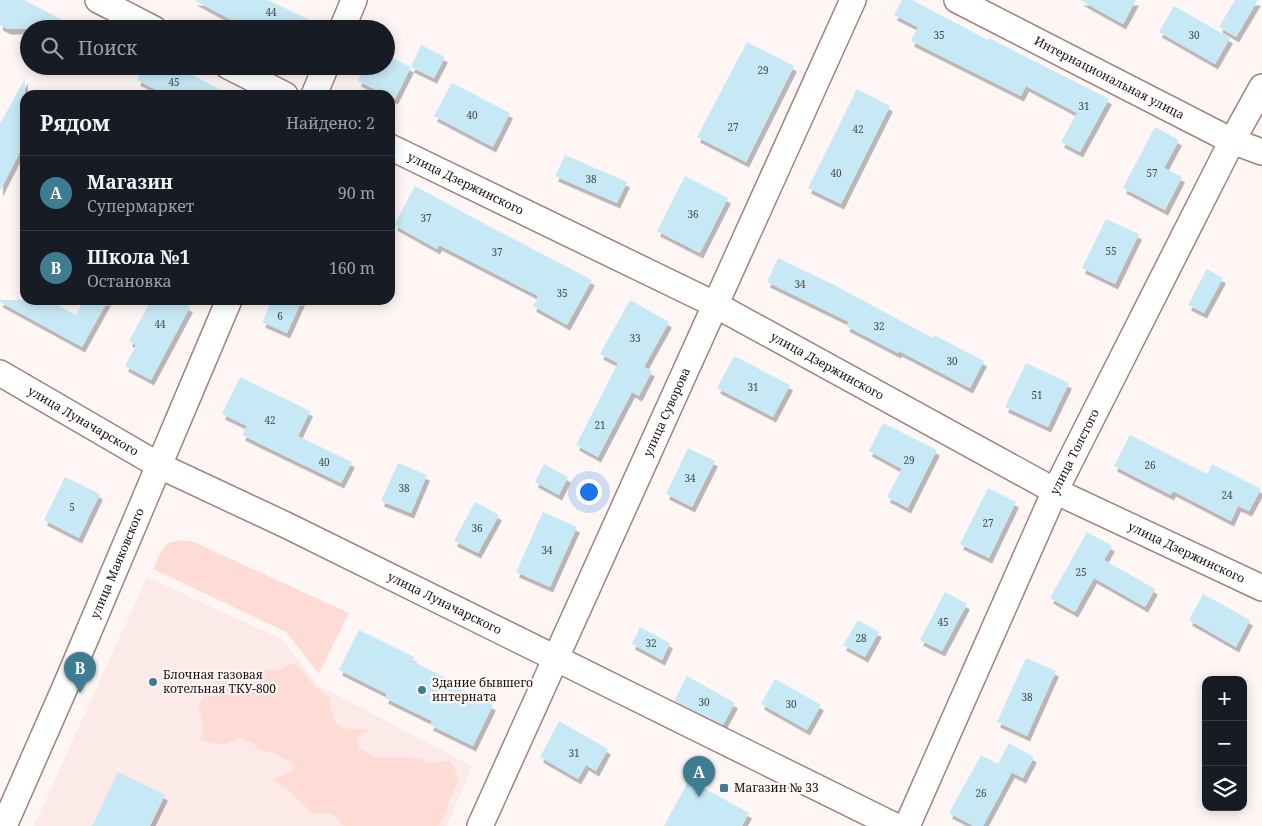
<!DOCTYPE html>
<html lang="ru">
<meta charset="utf-8">
<style>
:root{--surface:#171b24;--page:#20242c;--text:#f1f3f6;--muted:#9ea1a6;--line:#363941;--accent:#3d7c91}
body{margin:0;font-family:"Noto Serif",serif;background:var(--page);color:var(--text)}
.controls{position:absolute;right:15px;bottom:15px;display:grid;overflow:hidden;border-radius:10px;box-shadow:0 2px 12px #0003}
.controls button{width:45px;height:45px;display:grid;place-items:center;padding:0;border:0;border-bottom:1px solid var(--line);background:var(--surface);color:var(--text);font:25px sans-serif}
.you{position:absolute;left:588px;top:491px;width:18px;height:18px;margin:-12px;border:4px solid #fff;border-radius:50%;background:#1a73e8;box-shadow:0 0 0 8px #1a73e833}
.badge{display:grid;place-items:center;width:32px;height:32px;border-radius:50%;background:var(--accent);color:#fff;font-size:16px;font-weight:700}
.pin{position:absolute;translate:-50% -41px;filter:drop-shadow(0 1px 2px #0008)}
.pin::after{content:'';position:absolute;top:26px;width:18px;height:15px;background:inherit;clip-path:polygon(0 0,100% 0,50% 100%)}
.list{margin:0;padding:0;list-style:none}
h2{display:flex;justify-content:space-between;align-items:center;height:65px;margin:0;padding:0 20px;font-size:21px}
h2 small{font-size:16px;font-weight:400;color:var(--muted)}
.list li{display:grid;grid-template-columns:32px 1fr auto;gap:15px;align-items:center;box-sizing:border-box;height:75px;padding:0 20px;border-top:1px solid var(--line)}
.list b{display:block;font-size:19px;white-space:nowrap}
.list p{margin:0;font-size:16px;white-space:nowrap;color:var(--muted)}
.list em{font-size:16px;font-style:normal;color:var(--muted)}
.icon{flex:none;width:28px;height:28px;fill:none;stroke:currentColor;stroke-width:2;stroke-linecap:round;stroke-linejoin:round}
.map{position:relative;flex:none;width:1262px;height:826px;overflow:hidden}
.search{position:absolute;background:var(--surface);box-shadow:0 2px 12px #0003;left:20px;top:20px;width:375px;height:55px;display:flex;align-items:center;gap:12px;box-sizing:border-box;padding:0 18px;border-radius:28px;color:var(--muted);font-size:19px}
.panel{position:absolute;background:var(--surface);box-shadow:0 2px 12px #0003;left:20px;top:90px;width:375px;height:215px;border-radius:15px}
.map>svg:first-child{display:block}
.built{fill:#fbeae7}
.green{fill:#ffdbd6}
.building{fill:#c7e9f5;filter:url(#shadow)}
.lines{fill:none;stroke-linecap:round;stroke-linejoin:round}
.minor-casing{stroke:#a1827e;stroke-width:28}
.minor{stroke:#fff;stroke-width:25}
.poi-dot{fill:#3d7c91;stroke:#fdf6f5;stroke-width:2}
.labels{text-anchor:middle;stroke-width:4.5;stroke-linejoin:round;paint-order:stroke}
.number-label{font-size:10px;fill:#464648}
.street-label{font-size:12px;fill:#1b0f0e;stroke:#fdf6f5}
.poi-label{font-size:12px;fill:#1b0f0e;stroke:#fdf6f5;text-anchor:start}
</style>
<div class="map">
<svg width="1262" height="826" viewBox="0 0 1262 826">
<defs>
<filter id="shadow"><feDropShadow dx="3" dy="5.5" stdDeviation="0" flood-color="#0004"/></filter>
</defs>
<rect width="100%" height="100%" fill="#fdf6f5"/>
<path class="built" d="M147,577L283,640L317,685L472,766L447,826H34Z"/>
<g class="green">
<path d="M180,540L194,542L349,613L319,674L286,632L153,569L160,553L167,543Z"/>
<path d="M295,663L315,687L329,697C334,730 338,730 370,729L357,738L359,748L375,757L421,758L428,763L449,761L455,768L458,780L439,826H344C334,813 327,811 312,814L286,788L272,779L293,771V763L272,752L259,750L253,743L241,738L221,745L201,740C204,727 203,718 198,706L208,689L218,678L247,677L257,670H278Z"/>
</g>
<g class="building">
<path d="M0,0H24L80,29H8L0,25Z"/>
<path d="M194,0H268L328,29H248Z"/>
<path d="M902,0H912L988,40L989,38L1109,99L1080,152L1061,142L1077,113L1026,86L1021,96L911,41L918,27L894,15Z"/>
<path d="M1080,0H1136L1123,24Z"/>
<path d="M1235,0H1258L1236,37L1219,27Z"/>
<path d="M1174,6L1230,38L1215,64L1159,32Z"/>
<path d="M747,42L794,66L746,162L697,137Z"/>
<path d="M421,45L445,57L434,78L411,67Z"/>
<path d="M386,55L411,67L395,99L390,97V95H386L358,81L365,66H386Z"/>
<path d="M144,66H176L230,95H166L137,80Z"/>
<path d="M25,78V142L0,191V124Z"/>
<path d="M452,83L510,113L493,147L434,116Z"/>
<path d="M857,89L890,106L841,204L808,188Z"/>
<path d="M1155,127L1179,140L1164,168L1182,177L1165,210L1123,188Z"/>
<path d="M565,155L627,182L617,203L555,176Z"/>
<path d="M685,176L728,198L700,253L657,231Z"/>
<path d="M415,186L481,222L592,280L567,325L533,306L538,296L439,245L437,249L394,225Z"/>
<path d="M1106,219L1139,234L1115,284L1082,268Z"/>
<path d="M778,258L832,284L933,338L934,335L984,361L970,388L899,351L898,353L846,326L849,322L767,282Z"/>
<path d="M1207,269L1223,278L1204,313L1188,305Z"/>
<path d="M0,300H48L76,315L84,300H108L82,347L0,302Z"/>
<path d="M151,300H177L190,307L151,380L125,366L136,345L129,341Z"/>
<path d="M272,300H302L287,333L262,322Z"/>
<path d="M630,300L669,322L644,367L652,371L639,396L632,392L598,457L576,445L618,363L600,354Z"/>
<path d="M734,356L790,385L773,417L717,388Z"/>
<path d="M1026,363L1069,383L1048,427L1005,407Z"/>
<path d="M240,377L310,411L298,436L352,462L341,483L242,435L247,426L222,414Z"/>
<path d="M883,423L937,450L908,508L887,497L902,469L869,451Z"/>
<path d="M1130,435L1207,474L1212,464L1261,489L1249,511L1238,506L1231,521L1173,491L1171,495L1114,466Z"/>
<path d="M688,448L715,461L692,507L666,494Z"/>
<path d="M398,463L427,475L411,513L381,501Z"/>
<path d="M544,464L568,477L559,495L535,482Z"/>
<path d="M65,477L100,494L79,538L44,520Z"/>
<path d="M988,488L1016,502L989,558L960,544Z"/>
<path d="M475,502L499,515L478,553L454,541Z"/>
<path d="M543,512L577,527L550,587L516,572Z"/>
<path d="M1087,532L1112,546L1104,560L1155,589L1145,607L1094,578L1075,612L1050,598Z"/>
<path d="M945,592L967,604L942,651L920,640Z"/>
<path d="M1203,594L1250,620L1236,647L1189,620Z"/>
<path d="M858,620L879,632L865,657L843,645Z"/>
<path d="M640,627L670,643L662,660L632,644Z"/>
<path d="M359,630L414,657L412,661L458,684L457,687L493,705L473,746L430,725L432,721L385,698L387,694L339,670Z"/>
<path d="M1026,658L1056,671L1027,736L997,722Z"/>
<path d="M687,676L735,703L723,725L674,701Z"/>
<path d="M775,679L821,705L807,730L761,704Z"/>
<path d="M559,721L608,749L596,771L586,765L578,779L540,757Z"/>
<path d="M1009,743L1034,757L1023,778L1005,769L1012,772L983,826H974L949,813L981,755L998,764Z"/>
<path d="M118,772L165,795L150,826H92Z"/>
<path d="M689,780L749,813L742,826H664Z"/>
</g>
<g class="lines">
<g class="minor-casing">
<g id="minor">
<path d="M98,0L154,29"/>
<path id="s1" d="M957,0L1232,141L1262,152"/>
<path d="M342,29L354,0"/>
<path d="M228,66L285,95"/>
<path d="M314,95L326,66"/>
<path id="s2" d="M390,147L714,304L1055,491L1262,588"/>
<path id="s3" d="M0,373L160,466L286,525L895,826"/>
<path id="s4" d="M4,826L66,685L229,300"/>
<path id="s5" d="M480,826L853,0"/>
<path id="s6" d="M907,826L1055,491L1232,141L1262,87"/>
</g>
</g>
<use href="#minor" class="minor"/>
</g>
<g class="poi-dot">
<circle cx="153" cy="682" r="5"/>
<circle cx="422" cy="690" r="5"/>
<rect x="719" y="783" width="10" height="10" rx="2.5"/>
</g>
<g class="labels">
<g class="number-label">
<text x="271" y="16">44</text>
<text x="939" y="39">35</text>
<text x="1194" y="39">30</text>
<text x="763" y="74">29</text>
<text x="174" y="86">45</text>
<text x="1084" y="110">31</text>
<text x="472" y="119">40</text>
<text x="733" y="131">27</text>
<text x="858" y="133">42</text>
<text x="836" y="177">40</text>
<text x="1152" y="177">57</text>
<text x="591" y="183">38</text>
<text x="693" y="218">36</text>
<text x="426" y="222">37</text>
<text x="1111" y="255">55</text>
<text x="497" y="256">37</text>
<text x="800" y="288">34</text>
<text x="562" y="297">35</text>
<text x="280" y="320">6</text>
<text x="160" y="328">44</text>
<text x="879" y="330">32</text>
<text x="635" y="342">33</text>
<text x="952" y="365">30</text>
<text x="753" y="391">31</text>
<text x="1037" y="399">51</text>
<text x="270" y="424">42</text>
<text x="600" y="429">21</text>
<text x="909" y="464">29</text>
<text x="324" y="466">40</text>
<text x="1150" y="469">26</text>
<text x="690" y="482">34</text>
<text x="404" y="492">38</text>
<text x="1227" y="499">24</text>
<text x="72" y="511">5</text>
<text x="988" y="527">27</text>
<text x="477" y="532">36</text>
<text x="547" y="554">34</text>
<text x="1081" y="576">25</text>
<text x="943" y="626">45</text>
<text x="861" y="642">28</text>
<text x="651" y="647">32</text>
<text x="1027" y="701">38</text>
<text x="704" y="706">30</text>
<text x="791" y="708">30</text>
<text x="574" y="757">31</text>
<text x="981" y="797">26</text>
</g>
<g class="street-label">
<text dy="4" stroke="none"><textPath href="#s1" startOffset="171">Интернациональная улица</textPath></text>
<text dy="4" stroke="none"><textPath href="#s2" startOffset="84">улица Дзержинского</textPath></text>
<text dy="4" stroke="none"><textPath href="#s2" startOffset="489">улица Дзержинского</textPath></text>
<text dy="4" stroke="none"><textPath href="#s5" startOffset="454">улица Суворова</textPath></text>
<text dy="4" stroke="none"><textPath href="#s3" startOffset="96">улица Луначарского</textPath></text>
<text dy="4" stroke="none"><textPath href="#s6" startOffset="410">улица Толстого</textPath></text>
<text dy="4" stroke="none"><textPath href="#s2" startOffset="894">улица Дзержинского</textPath></text>
<text dy="4" stroke="none"><textPath href="#s4" startOffset="286">улица Маяковского</textPath></text>
<text dy="4" stroke="none"><textPath href="#s3" startOffset="501">улица Луначарского</textPath></text>
</g>
<g class="poi-label">
<text x="163" y="679">Блочная газовая<tspan x="163" dy="14">котельная ТКУ-800</tspan></text>
<text x="432" y="687">Здание бывшего<tspan x="432" dy="14">интерната</tspan></text>
<text x="734" y="792">Магазин № 33</text>
</g>
</g>
</svg>
<div class="controls">
<button>+</button>
<button>−</button>
<button><svg class="icon" aria-label="layers" viewBox="0 0 24 24"><path d="M12 4l9 5-9 5-9-5zM3 14l9 5 9-5"/></svg></button>
</div>
<div class="you"></div>
<div class="pin badge" style="left:699px;top:797px">A</div>
<div class="pin badge" style="left:80px;top:693px">B</div>
<div class="search"><svg class="icon" aria-label="search" viewBox="0 0 24 24"><circle cx="10" cy="10" r="6"/><path d="M15 15l6 6"/></svg>Поиск</div>
<section class="panel">
<h2>Рядом<small>Найдено: 2</small></h2>
<ul class="list">
<li><span class="badge">A</span><div><b>Магазин</b><p>Супермаркет</p></div><em>90 m</em></li>
<li><span class="badge">B</span><div><b>Школа №1</b><p>Остановка</p></div><em>160 m</em></li>
</ul>
</section>
</div>
